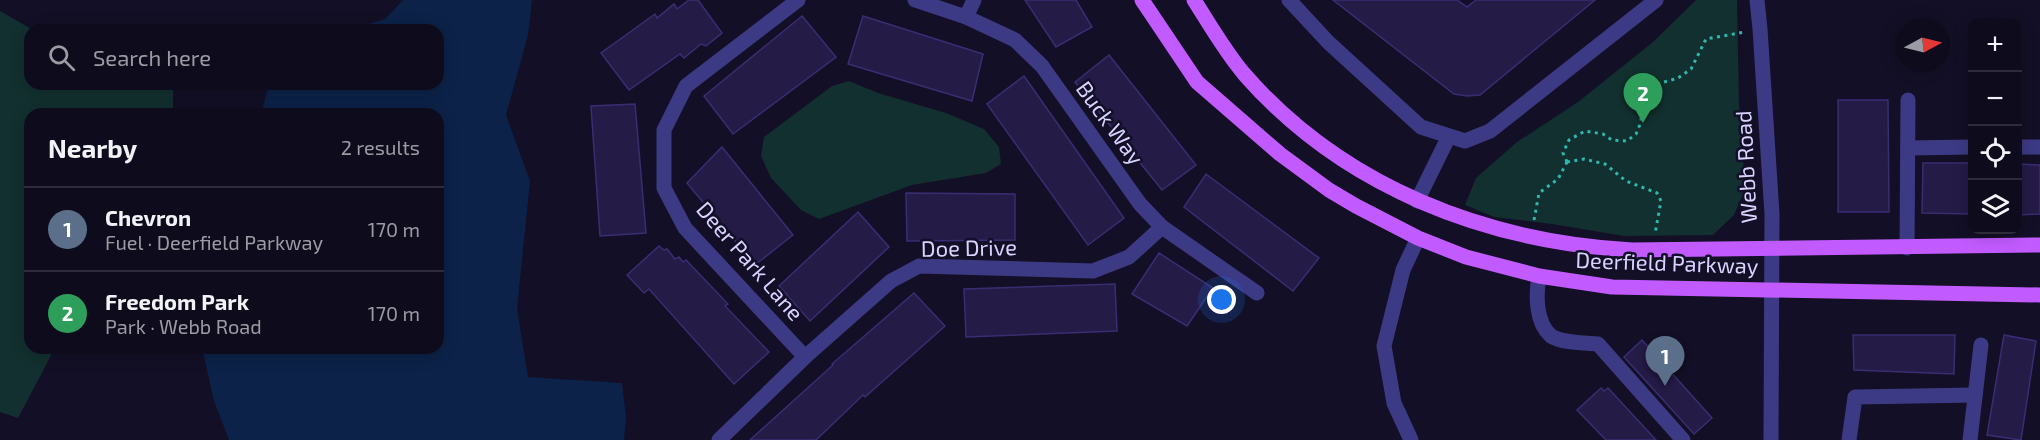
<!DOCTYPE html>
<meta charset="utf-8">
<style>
:root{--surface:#0e0b1c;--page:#1c1929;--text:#f1f3f6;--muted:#9b9ba3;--line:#2e2b3b;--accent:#db2777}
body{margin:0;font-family:"Exo 2",sans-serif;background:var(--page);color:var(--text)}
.controls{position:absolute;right:18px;top:18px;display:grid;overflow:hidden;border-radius:12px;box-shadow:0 3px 15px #0003}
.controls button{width:54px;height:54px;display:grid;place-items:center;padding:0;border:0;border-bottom:2px solid var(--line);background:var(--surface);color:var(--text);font:30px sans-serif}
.compass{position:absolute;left:1896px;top:18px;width:54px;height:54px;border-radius:50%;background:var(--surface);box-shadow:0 3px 15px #0003;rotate:83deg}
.you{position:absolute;left:1222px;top:300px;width:21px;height:21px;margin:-15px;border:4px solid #fff;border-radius:50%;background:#1a73e8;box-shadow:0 0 0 9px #1a73e833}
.badge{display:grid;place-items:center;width:39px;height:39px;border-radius:50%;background:var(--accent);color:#fff;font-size:20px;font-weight:700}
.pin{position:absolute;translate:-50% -50px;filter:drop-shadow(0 2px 3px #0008)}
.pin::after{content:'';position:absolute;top:32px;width:21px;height:18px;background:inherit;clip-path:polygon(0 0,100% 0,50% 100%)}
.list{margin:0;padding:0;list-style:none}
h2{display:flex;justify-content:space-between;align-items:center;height:78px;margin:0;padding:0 24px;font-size:26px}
h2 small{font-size:20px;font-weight:400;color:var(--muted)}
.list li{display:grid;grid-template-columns:39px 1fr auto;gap:18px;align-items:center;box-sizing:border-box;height:84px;padding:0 24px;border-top:2px solid var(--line)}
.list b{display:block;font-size:22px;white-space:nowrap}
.list p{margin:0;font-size:20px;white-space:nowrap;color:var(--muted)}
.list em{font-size:20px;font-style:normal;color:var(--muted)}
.icon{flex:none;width:33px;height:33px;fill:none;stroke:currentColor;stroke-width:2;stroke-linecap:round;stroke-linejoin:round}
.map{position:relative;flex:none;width:2040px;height:440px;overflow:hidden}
.search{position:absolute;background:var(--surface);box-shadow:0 3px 15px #0003;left:24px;top:24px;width:420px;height:66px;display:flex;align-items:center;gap:15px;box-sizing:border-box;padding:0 21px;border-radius:18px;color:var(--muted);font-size:22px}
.panel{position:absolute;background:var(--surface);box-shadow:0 3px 15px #0003;left:24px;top:108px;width:420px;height:246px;border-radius:18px}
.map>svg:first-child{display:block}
.green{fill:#12302f}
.water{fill:#0c2248}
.building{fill:#241b47;stroke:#3b2d73;stroke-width:1.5}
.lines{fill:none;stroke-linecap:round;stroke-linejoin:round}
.path{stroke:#2fb8b0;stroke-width:3;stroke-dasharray:3 4.5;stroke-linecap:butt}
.minor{stroke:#3d3a85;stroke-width:15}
.major{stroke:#c25bff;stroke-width:15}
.labels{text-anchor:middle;stroke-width:5;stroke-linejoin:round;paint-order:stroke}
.street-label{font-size:22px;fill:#d9d4ff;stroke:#130f26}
</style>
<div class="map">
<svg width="2040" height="440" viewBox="0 0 2040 440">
<rect width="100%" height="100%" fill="#130f26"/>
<g class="green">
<path d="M1696,0H1737L1739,104L1745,189L1734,215L1713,235L1624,236L1552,224L1494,217L1465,205L1476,178L1517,142L1578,102L1653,42Z"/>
<path d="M0,11L33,30H30V84H173V107L170,114H30V348H55L18,418L0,412Z"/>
<path d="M849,81L878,93L946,113L984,129L999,147L1001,164L986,173L912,185L819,219L801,210L771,178L761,156L764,137L832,86Z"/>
</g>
<path class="water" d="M403,0H532L528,35L506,115L530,181L517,309L528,377L622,383L626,417L624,440H229L214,401L202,348H438V114H261L269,84H438V30H349L385,19Z"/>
<g class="building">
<path d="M689,0H698L722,33L706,46L701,44L684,58L680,54L629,90L601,53L655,14L657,18L674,4L677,9Z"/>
<path d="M1025,0H1076L1092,27L1056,47Z"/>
<path d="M1333,0H1457L1467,7L1476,0H1595L1480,95L1467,96L1454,94Z"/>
<path d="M802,16L836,57L733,134L704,96Z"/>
<path d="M863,16L983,54L972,101L848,64Z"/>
<path d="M1109,55L1196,165L1162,190L1075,82Z"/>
<path d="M1024,76L1124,218L1088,245L987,104Z"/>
<path d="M1838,100H1888L1889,212H1838Z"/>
<path d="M635,104L646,233L600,236L591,106Z"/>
<path d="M722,147L793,235L755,265L687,183Z"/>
<path d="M1923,163H1972V214L1922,213Z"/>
<path d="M2018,164L2040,165V214L2018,215Z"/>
<path d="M1206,174L1319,258L1293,291L1184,207Z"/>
<path d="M906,193L1015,194V240L907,241Z"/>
<path d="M858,212L889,247L810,321L779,286Z"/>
<path d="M659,246L664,250L667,249L675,259L679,257L683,262L686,260L728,304L725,306L769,352L734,384L649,289L644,293L627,275Z"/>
<path d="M1159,253L1213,288L1187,326L1132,294Z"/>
<path d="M1115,284L1117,331L966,337L964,289Z"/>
<path d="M914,293L945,326L865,397L863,395L816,440H750L833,365L832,364Z"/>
<path d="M1853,335H1955L1954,374L1854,370Z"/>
<path d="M2004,335L2036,341L2021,440L1987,435Z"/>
<path d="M1642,340L1712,418L1694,434L1624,357Z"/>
<path d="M1601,388L1604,391L1608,388L1656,440H1606L1577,410Z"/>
</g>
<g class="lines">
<g class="path">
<path d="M1567,162L1563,153L1569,140L1585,131L1603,134L1612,140L1627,141L1636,134L1641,122V102L1647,87L1678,78L1691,69L1706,39L1745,32"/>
<path d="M1567,162L1584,159L1605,164L1626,181L1657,193L1661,201L1655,234"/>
<path d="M1534,220L1539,193L1558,179L1567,162"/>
</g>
<g class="minor">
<path d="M798,0L686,86L664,130V188L685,228L805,357"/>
<path d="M915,0L966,17L1015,40L1042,66L1140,204L1162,227L1257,293"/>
<path d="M1289,0L1328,42L1421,127L1465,141L1490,131L1656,0"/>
<path d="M1757,0L1760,29L1772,214L1771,440"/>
<path d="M966,17L974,0"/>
<path d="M2018,147H2040"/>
<path d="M1908,148L1972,147"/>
<path d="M1417,201L1449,136"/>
<path d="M1907,248L1908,100"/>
<path d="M1539,276C1536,294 1535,322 1551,336C1561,343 1586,343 1598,344L1683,440"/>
<path d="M719,440L805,357L891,281L919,266L1093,271L1129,257L1162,227"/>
<path d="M1411,440L1394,403L1384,346L1403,270L1418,238"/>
<path d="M1849,440L1855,397L1975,395"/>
<path d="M1970,440L1981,345"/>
</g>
<g class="major">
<path d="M1142,0L1197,82L1280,154L1329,190L1356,206L1418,238L1466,257L1539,276L1612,287L2040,295"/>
<path d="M1194,0C1210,25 1226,53 1245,75C1343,187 1486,242 1632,250L2040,245"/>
</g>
</g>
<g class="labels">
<g class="street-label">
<text transform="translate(1110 123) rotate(54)" y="8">Buck Way</text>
<text transform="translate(1746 167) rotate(-93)" y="8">Webb Road</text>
<text transform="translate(969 248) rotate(-1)" y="8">Doe Drive</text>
<text transform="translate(750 261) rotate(49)" y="8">Deer Park Lane</text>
<text transform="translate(1667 263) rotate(2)" y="8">Deerfield Parkway</text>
</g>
</g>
</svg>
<div class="controls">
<button>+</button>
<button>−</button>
<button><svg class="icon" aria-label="locate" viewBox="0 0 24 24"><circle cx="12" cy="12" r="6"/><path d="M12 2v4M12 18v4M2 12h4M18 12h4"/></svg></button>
<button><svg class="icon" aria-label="layers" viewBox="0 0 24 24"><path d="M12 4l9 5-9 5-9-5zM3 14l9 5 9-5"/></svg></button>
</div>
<svg class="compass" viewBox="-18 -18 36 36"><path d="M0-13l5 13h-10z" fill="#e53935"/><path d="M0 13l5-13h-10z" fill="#9b9ba3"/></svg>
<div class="you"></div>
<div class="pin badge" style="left:1665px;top:386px;background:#5c6f8a">1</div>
<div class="pin badge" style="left:1643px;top:123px;background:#2e9e5b">2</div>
<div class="search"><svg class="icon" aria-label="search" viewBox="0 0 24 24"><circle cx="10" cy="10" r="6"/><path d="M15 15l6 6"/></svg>Search here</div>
<section class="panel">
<h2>Nearby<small>2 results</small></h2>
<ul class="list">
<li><span class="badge" style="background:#5c6f8a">1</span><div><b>Chevron</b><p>Fuel · Deerfield Parkway</p></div><em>170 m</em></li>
<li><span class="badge" style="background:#2e9e5b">2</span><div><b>Freedom Park</b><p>Park · Webb Road</p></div><em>170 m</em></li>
</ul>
</section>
</div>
